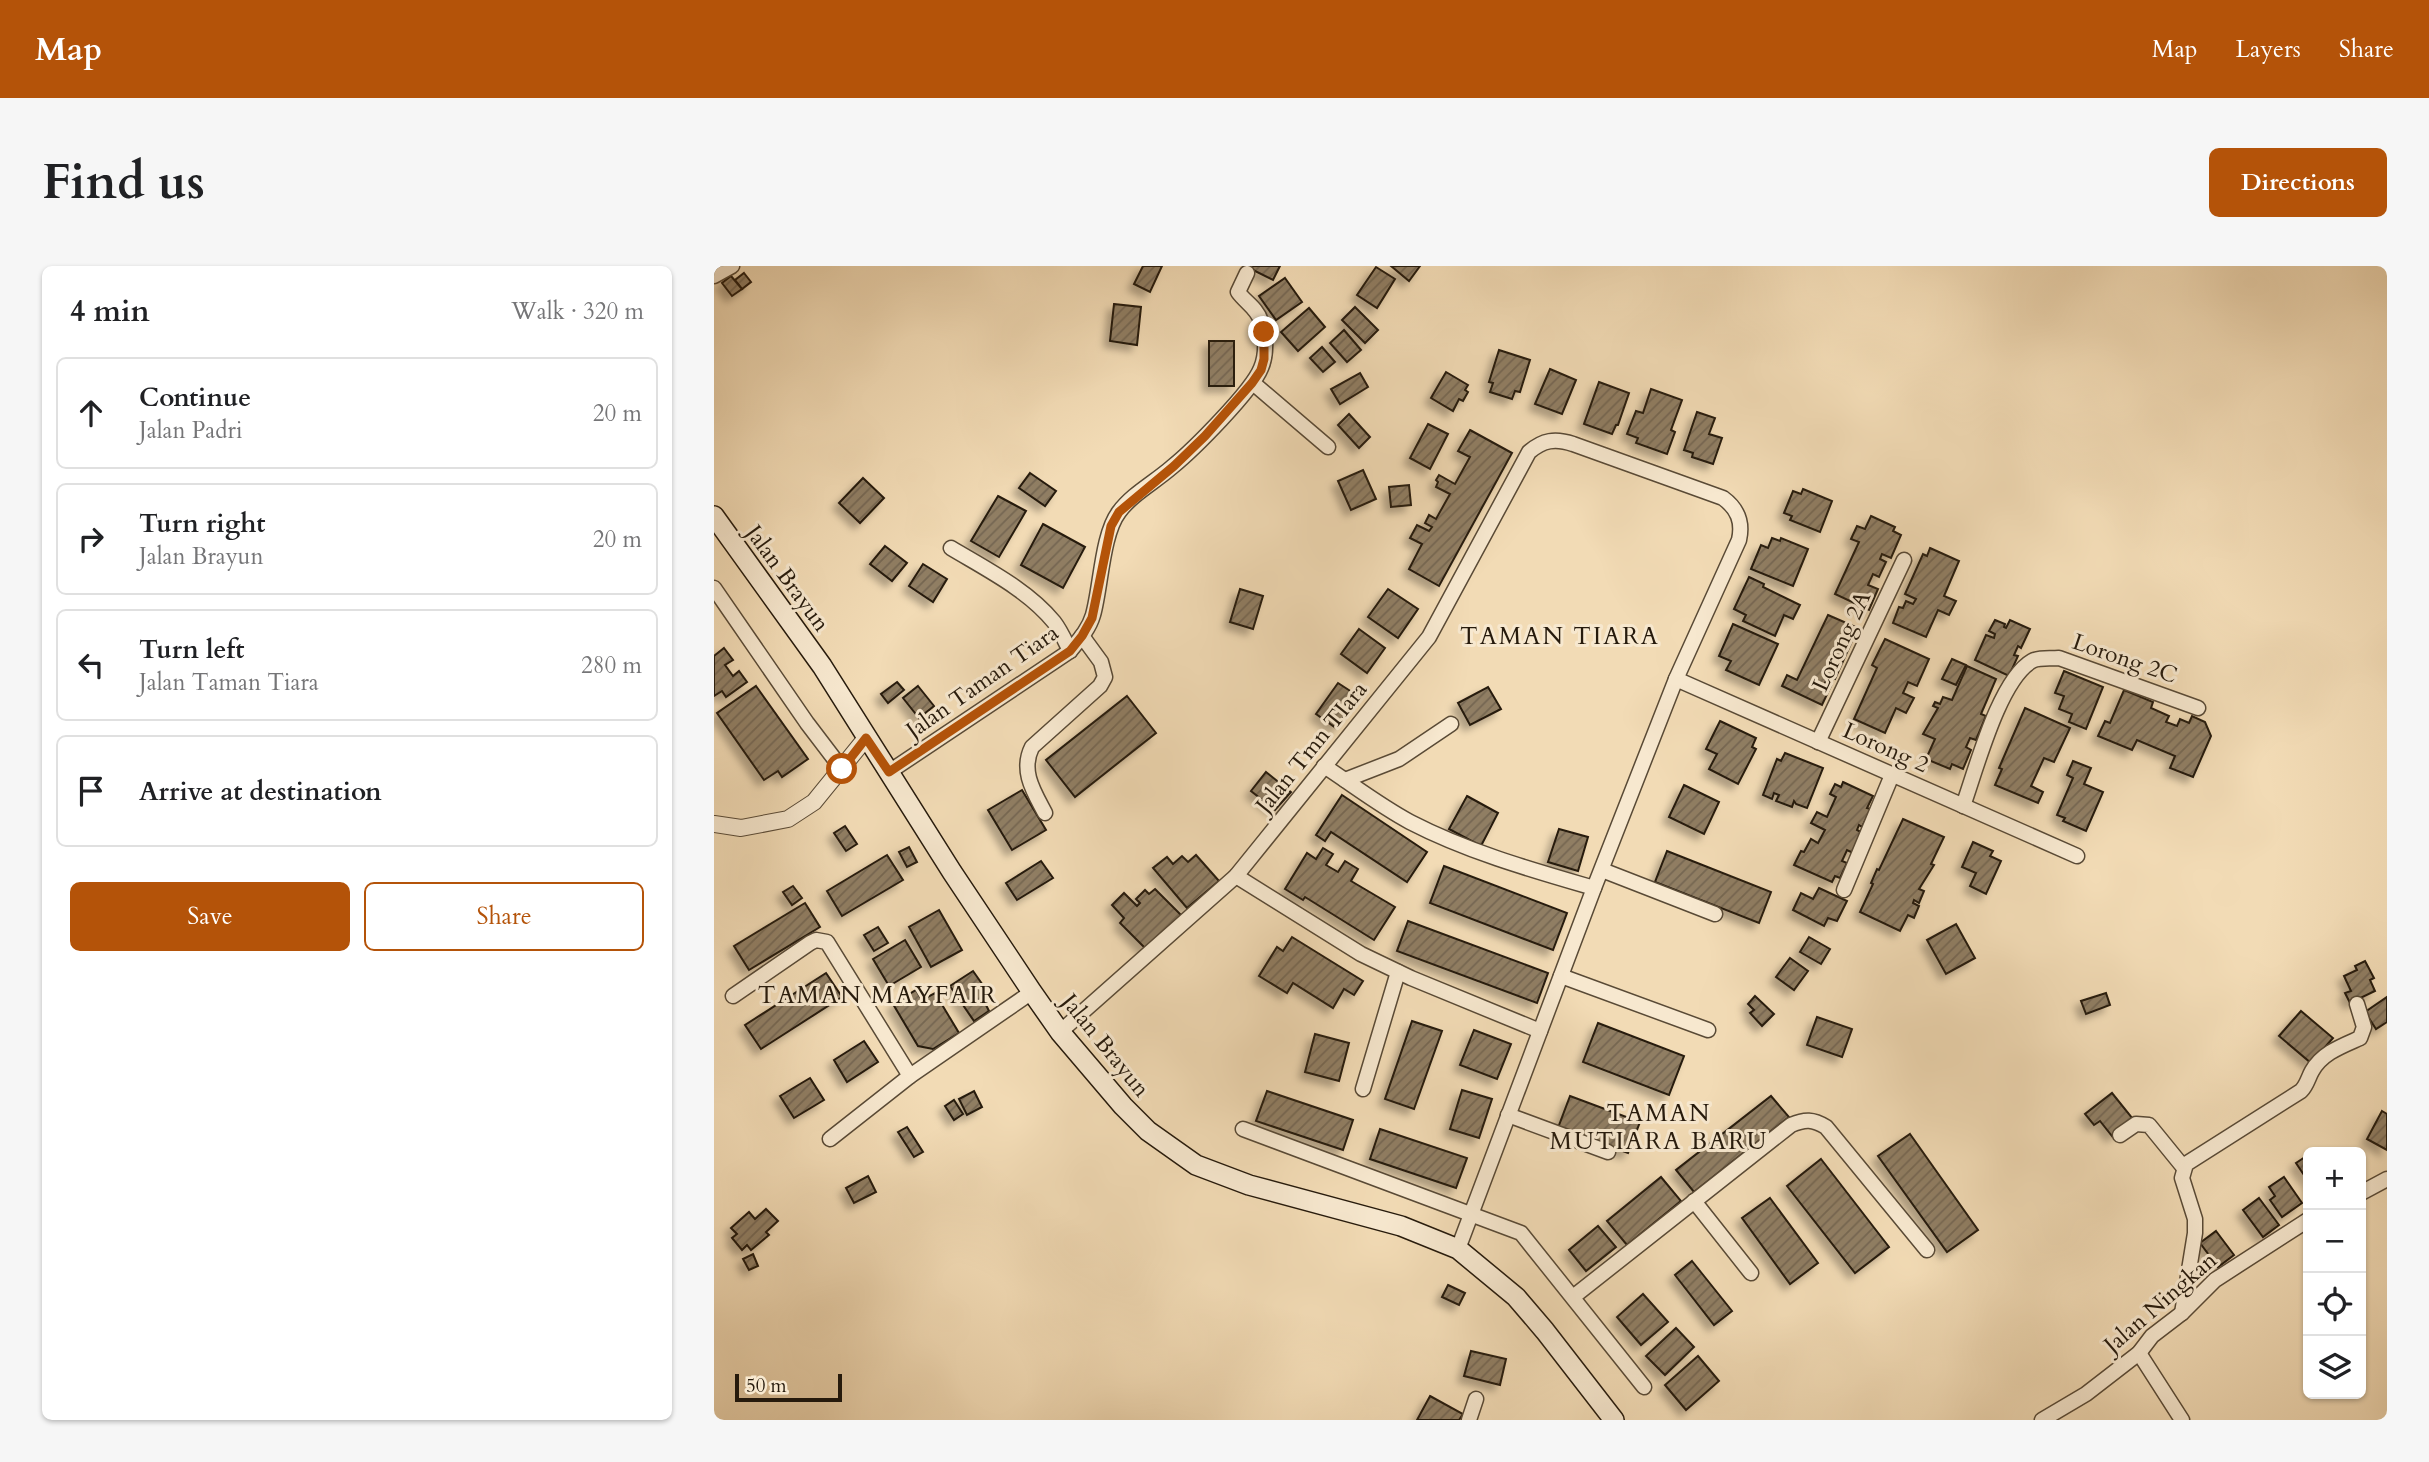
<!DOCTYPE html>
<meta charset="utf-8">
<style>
:root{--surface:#fff;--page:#f6f6f6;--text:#202124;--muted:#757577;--line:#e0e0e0;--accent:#b45309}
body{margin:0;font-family:Cardo,serif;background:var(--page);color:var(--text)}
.controls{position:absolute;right:21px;bottom:21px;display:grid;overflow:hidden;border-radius:10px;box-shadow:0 2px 5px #0004}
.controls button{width:63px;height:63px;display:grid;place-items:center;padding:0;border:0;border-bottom:2px solid var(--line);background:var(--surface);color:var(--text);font:35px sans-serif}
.scale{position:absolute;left:21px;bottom:18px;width:107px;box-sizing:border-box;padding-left:7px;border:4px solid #261a0c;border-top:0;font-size:19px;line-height:24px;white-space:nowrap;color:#261a0c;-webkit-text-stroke:5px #f7e8cf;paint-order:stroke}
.stop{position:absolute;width:21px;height:21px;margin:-16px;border:5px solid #b45309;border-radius:50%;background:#fff}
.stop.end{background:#b45309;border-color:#fff;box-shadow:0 2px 7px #0008}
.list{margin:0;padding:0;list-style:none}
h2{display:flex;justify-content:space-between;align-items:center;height:91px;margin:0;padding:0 28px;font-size:30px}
h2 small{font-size:23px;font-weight:400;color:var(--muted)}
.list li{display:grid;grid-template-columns:46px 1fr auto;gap:21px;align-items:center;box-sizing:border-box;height:112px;margin:0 14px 14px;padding:0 14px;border:2px solid var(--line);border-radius:10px}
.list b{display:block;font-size:26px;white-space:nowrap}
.list p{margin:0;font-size:23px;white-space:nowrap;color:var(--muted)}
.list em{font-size:23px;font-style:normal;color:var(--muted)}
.actions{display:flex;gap:14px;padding:21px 28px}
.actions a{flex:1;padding:16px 0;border:2px solid var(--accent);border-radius:10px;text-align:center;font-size:24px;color:var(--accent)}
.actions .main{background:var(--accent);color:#fff}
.icon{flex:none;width:38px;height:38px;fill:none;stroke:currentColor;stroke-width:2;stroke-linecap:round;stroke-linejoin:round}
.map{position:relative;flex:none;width:1673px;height:1154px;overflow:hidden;border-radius:10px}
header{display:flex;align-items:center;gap:42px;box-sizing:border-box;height:98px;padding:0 35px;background:var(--accent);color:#fff}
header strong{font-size:33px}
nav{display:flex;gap:38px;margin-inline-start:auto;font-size:24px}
.intro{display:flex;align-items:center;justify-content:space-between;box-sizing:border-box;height:168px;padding:0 42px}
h1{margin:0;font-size:49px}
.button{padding:18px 32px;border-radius:10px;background:var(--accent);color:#fff;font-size:24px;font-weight:700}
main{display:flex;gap:42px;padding:0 42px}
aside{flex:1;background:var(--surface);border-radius:10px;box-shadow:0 2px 5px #0004}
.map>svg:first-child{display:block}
.building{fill:url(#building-hatch);stroke:#261a0c;stroke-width:2;filter:url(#shadow)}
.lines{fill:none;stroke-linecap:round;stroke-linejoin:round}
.minor-casing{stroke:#594a36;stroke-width:17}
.tertiary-casing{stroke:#594a36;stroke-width:18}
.secondary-casing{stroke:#261a0c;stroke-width:22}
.minor{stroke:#f7e8cf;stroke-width:14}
.tertiary{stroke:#f7e8cf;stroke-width:16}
.secondary{stroke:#f7e8cf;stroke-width:19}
.route{stroke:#b45309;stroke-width:9}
.labels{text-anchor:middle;stroke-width:6;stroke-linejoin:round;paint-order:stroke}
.street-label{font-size:23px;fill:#261a0c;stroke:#f7e8cf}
.neighbourhood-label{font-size:24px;letter-spacing:2px;fill:#261a0c;stroke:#f7e8cf}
</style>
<header>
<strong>Map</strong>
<nav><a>Map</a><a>Layers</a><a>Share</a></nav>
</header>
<div class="intro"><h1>Find us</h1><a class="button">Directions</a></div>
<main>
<aside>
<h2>4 min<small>Walk · 320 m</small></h2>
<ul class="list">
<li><svg class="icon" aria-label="ahead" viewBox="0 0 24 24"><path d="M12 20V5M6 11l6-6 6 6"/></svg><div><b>Continue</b><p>Jalan Padri</p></div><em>20 m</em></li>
<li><svg class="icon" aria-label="right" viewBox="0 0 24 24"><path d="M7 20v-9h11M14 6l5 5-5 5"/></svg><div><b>Turn right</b><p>Jalan Brayun</p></div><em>20 m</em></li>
<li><svg class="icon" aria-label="left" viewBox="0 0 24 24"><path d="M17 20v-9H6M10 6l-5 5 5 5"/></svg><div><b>Turn left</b><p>Jalan Taman Tiara</p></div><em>280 m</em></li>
<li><svg class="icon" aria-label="arrive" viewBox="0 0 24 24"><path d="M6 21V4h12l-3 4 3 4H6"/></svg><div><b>Arrive at destination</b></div></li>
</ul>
<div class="actions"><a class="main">Save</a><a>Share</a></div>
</aside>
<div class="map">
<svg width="1673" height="1154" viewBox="0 0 1673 1154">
<defs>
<pattern id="building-hatch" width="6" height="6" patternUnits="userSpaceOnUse" patternTransform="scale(1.75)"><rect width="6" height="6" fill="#907e64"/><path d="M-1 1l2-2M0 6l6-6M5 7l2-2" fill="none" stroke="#756651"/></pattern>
<filter id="shadow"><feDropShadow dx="-6" dy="6" stdDeviation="3.5" flood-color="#0004"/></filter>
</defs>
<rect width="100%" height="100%" fill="#f2dbb5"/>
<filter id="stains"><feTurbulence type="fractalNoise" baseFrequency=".00286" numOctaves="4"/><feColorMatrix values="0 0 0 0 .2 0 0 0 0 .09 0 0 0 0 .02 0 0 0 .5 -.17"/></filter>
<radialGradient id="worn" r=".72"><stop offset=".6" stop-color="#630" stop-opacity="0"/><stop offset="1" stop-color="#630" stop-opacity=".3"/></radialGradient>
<g class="building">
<path d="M429,0H448L436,26L420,18Z"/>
<path d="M531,0H566L559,14Z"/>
<path d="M677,0H706L695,15Z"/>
<path d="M662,1L681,13L663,42L643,29Z"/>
<path d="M30,7L37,16L28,23L21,14Z"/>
<path d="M17,10L28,23L18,30L8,17Z"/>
<path d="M571,12L588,36L562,54L545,30Z"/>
<path d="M400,38L427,41L423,79L396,75Z"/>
<path d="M641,41L664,64L651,77L628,54Z"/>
<path d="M595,42L611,61L584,85L567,66Z"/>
<path d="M630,64L647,84L633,96L616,77Z"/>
<rect x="495" y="75" width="25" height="45"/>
<path d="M608,81L621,96L609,106L596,92Z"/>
<path d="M785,84L816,94L806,126L801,125L798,133L776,126L779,117L775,116Z"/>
<path d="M836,103L862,114L848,148L821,138Z"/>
<path d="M732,106L754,119L751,124L754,126L749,135L745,133L739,145L717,132Z"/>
<path d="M646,107L654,121L626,138L617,123Z"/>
<path d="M885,116L915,127L904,159H902L898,168L870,158Z"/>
<path d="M937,123L968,134L957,164L961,166L953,188L922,177L924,172L913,168L922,145L929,147Z"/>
<path d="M983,146L1001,152L995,168L1008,172L999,198L978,191L979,187L970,184Z"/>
<path d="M635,148L656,171L645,182L624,159Z"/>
<path d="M714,158L734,168L716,203L696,192Z"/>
<path d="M756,164L798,187L725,320L695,303L708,278L696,272L703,259L715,265L718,261L711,257L715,249L722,253L736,228L722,221L724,216L722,214L725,209L741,218L756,191L744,185Z"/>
<path d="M649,204L662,233L637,244L624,215Z"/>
<path d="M316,207L342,225L331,240L305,222Z"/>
<path d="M149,212L170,232L146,257L125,237Z"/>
<path d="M695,219L697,239L677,241L675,221Z"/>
<path d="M1089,223L1118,235L1106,266L1076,254L1078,250L1070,247L1079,225L1087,228Z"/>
<path d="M284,230L312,245L285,291L257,275Z"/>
<path d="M1157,250L1181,261L1179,265L1187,269L1177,292L1168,288L1166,293L1172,296L1165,311L1159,308L1154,319L1164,323L1155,344L1121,328L1145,276L1137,273L1143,260L1151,263Z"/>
<path d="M329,258L371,281L349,322L307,299Z"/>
<path d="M1058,272L1066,275L1067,272L1094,283L1079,320L1037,303L1047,279L1054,282Z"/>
<path d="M171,280L193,297L178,315L156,298Z"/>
<path d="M1216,282L1245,295L1230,330L1242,335L1235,349L1224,344L1212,371L1179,357L1185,341L1189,342L1192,335L1199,338L1202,333L1191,328L1209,288L1213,290Z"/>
<path d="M209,298L233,313L219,336L195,320Z"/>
<path d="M1035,311L1050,318L1049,321L1086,339L1079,353L1070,349L1061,370L1029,355L1032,349L1020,343Z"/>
<path d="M526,323L549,330L539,363L516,356Z"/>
<path d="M674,323L704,343L684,372L654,351Z"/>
<path d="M1114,349L1144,362L1121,413L1114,410L1111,417L1117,420L1108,439L1068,420L1073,409L1083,414Z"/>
<path d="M1281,354L1291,358L1290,361L1292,362L1296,354L1316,363L1307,382L1304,380L1300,389L1304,390L1295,410L1261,394L1272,369L1280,372L1281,368L1275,365Z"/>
<path d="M1019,358L1064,378L1045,419L1012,404L1017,395L1005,390Z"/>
<path d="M645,363L671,382L653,407L627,388Z"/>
<path d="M1171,373L1215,393L1203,420L1194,416L1189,427L1200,432L1192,447L1182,442L1171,467L1140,453L1163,402L1158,399Z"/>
<path d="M10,382L19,394L11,399L19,410L25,405L33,416L12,431L8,425L0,430V390Z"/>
<path d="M1238,393L1252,399L1242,419L1228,413Z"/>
<path d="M1253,400L1282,413L1267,448L1272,450L1262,474L1256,472L1252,481L1257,484L1249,503L1238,498L1236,503L1212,493L1221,473L1209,468L1224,442L1219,440L1221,436L1226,438L1229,431L1238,434Z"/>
<path d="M1350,405L1389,421L1372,463L1355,456L1358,448L1345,443L1350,430L1341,427Z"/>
<path d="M183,416L190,424L174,437L167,428Z"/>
<path d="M624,417L644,430L622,462L602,448Z"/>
<path d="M42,420L94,493L68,511L64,505L50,514L3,447Z"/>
<path d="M204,420L220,440L205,452L189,432Z"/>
<path d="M774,421L787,443L756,459L744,437Z"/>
<path d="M1410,424L1439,436L1437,442L1455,450L1452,456L1463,460L1466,453L1475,457L1478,450L1491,456L1497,470L1479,511L1456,502L1461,490L1423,474L1418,484L1384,470L1391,455L1396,457Z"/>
<path d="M413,430L442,467L361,531L332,494Z"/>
<path d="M1311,442L1356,462L1340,496L1330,492L1317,520L1329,526L1324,537L1281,519L1288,503L1285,502Z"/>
<path d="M1006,455L1042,472L1038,481L1042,483L1024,518L995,503L1003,488L992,483Z"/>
<path d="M1071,487L1109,502L1093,542L1082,538L1080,535L1078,541L1062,535L1065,529L1060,527L1058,533L1049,529L1063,493L1067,495Z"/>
<path d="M1359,495L1377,502L1370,518L1389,526L1372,565L1349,555L1351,552L1343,549L1359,512L1353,509Z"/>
<path d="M552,506L577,526L561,544L537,525Z"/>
<path d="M1129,516L1159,530L1153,542L1157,543L1148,561L1145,559L1143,564L1149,567L1139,587L1133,584L1128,595L1133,597L1126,612L1121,610L1118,616L1080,599L1087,585L1090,586L1097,573L1104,577L1111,564L1097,557L1103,546L1113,551L1122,531L1116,528L1121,518L1127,521Z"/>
<path d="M970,519L1005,536L990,568L955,551Z"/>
<path d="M308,524L332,564L298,584L274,544Z"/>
<path d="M628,529L713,586L693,616L617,566L611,575L602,569Z"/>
<path d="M753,530L784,547L767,580L735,563Z"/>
<path d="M1189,553L1230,571L1217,598L1220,599L1205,623L1210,625L1205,637L1200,634L1199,637L1205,640L1200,652L1194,649L1186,665L1146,646L1159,618L1157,617L1163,603L1165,604Z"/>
<path d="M131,560L143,578L132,585L120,567Z"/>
<path d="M845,563L874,571L864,605L834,596Z"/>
<path d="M1259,576L1279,585L1276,590L1287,595L1272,628L1256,620L1262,607L1248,601Z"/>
<path d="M195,581L203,596L193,601L185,586Z"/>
<path d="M609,582L619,588L612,599L624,606L631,595L644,603L637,615L681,641L660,674L591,631L589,634L571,623L593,587L602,593Z"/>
<path d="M953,585L1057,626L1045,657L941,616Z"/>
<path d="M173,589L189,614L128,650L113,625Z"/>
<path d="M482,589L505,615L473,642L439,602L453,591L459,598L468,590L474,596Z"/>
<path d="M327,595L339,612L303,634L292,617Z"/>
<path d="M730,600L853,647L839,684L716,637Z"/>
<path d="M79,620L88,632L78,639L69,626Z"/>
<path d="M1105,622L1133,635L1123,655L1114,652L1110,660L1079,644L1087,627L1099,633Z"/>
<path d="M441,623L468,650L433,684L406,657L410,652L398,639L410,627L423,640L426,637L422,633L431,624L435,628Z"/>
<path d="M91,637L106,661L35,704L20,680Z"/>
<path d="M225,644L248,684L217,701L195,661Z"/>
<path d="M694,655L834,707L823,737L683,685Z"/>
<path d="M1242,658L1261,692L1232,708L1213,674Z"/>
<path d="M164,661L174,677L160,685L150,669Z"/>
<path d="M578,671L649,715L640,729L630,723L619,742L579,717L573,727L545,710L563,681L569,685Z"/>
<path d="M1095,671L1116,683L1107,698L1086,686Z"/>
<path d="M191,674L207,701L175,720L159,693Z"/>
<path d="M1076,692L1094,705L1080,724L1062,711Z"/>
<path d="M1651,695L1660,712L1656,714L1661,725L1636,737L1631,727L1637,725L1630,710L1643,704L1641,700Z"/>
<path d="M259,705L278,732L271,737L275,745L260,755L236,720Z"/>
<path d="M112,707L128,731L47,783L31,759Z"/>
<path d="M202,724L208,734L221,727L245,767L219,783L204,780L179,738Z"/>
<path d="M1392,727L1396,739L1372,748L1367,735Z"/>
<path d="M1041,730L1060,748L1048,760L1036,747L1040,744L1034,738Z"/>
<path d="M1673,731V756L1662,763L1651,746Z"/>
<path d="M1587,745L1619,772L1597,797L1565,770Z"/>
<path d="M1103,751L1138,763L1128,791L1093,779Z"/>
<path d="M698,755L728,765L700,843L671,833Z"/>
<path d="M884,757L970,790L955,829L869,796Z"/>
<path d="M760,764L797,778L783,813L746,799Z"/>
<path d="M601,768L635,777L625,815L591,806Z"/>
<path d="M150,775L164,796L133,816L120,794Z"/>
<path d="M96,812L110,834L80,852L66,830Z"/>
<path d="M748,824L778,833L765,872L736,863Z"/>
<path d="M260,825L268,841L253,849L245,833Z"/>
<path d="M553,825L639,854L629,884L542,855Z"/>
<path d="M1398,827L1419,853L1398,870L1386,855L1380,859L1371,848Z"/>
<path d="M856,830L926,856L914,887L844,862Z"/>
<path d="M1057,830L1075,851L980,926L962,904Z"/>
<path d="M240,834L249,848L240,854L231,840Z"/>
<path d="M1668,845L1673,848V884L1653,873Z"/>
<path d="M193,861L209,886L200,891L184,866Z"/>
<path d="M666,863L753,892L742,922L656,893Z"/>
<path d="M1196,868L1264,964L1233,986L1164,890Z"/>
<path d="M1594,889V915L1582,897Z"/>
<path d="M1107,893L1175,981L1141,1007L1073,920Z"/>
<path d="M154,910L162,926L140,937L132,922Z"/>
<path d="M947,911L967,935L913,979L893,955Z"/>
<path d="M1570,911L1588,937L1568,951L1556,934L1561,930L1555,921Z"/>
<path d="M1056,932L1104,997L1076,1018L1028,952Z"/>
<path d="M1545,932L1565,959L1549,971L1529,944Z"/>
<path d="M52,943L64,955L52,966L55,969L37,984L33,979L28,984L18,972L23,968L17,962L35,946L41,953Z"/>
<path d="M884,960L902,981L872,1005L855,984Z"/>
<path d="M1502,965L1520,989L1504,1001L1486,977Z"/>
<path d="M39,988L44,1000L35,1004L29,993Z"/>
<path d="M978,995L1018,1045L1000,1059L961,1009Z"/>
<path d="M734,1019L751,1027L745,1039L728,1031Z"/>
<path d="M929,1028L954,1056L927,1079L903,1051Z"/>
<path d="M962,1062L980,1081L951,1109L932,1090Z"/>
<path d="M757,1085L792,1093L786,1119L750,1110Z"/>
<path d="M984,1090L1005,1115L972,1144L951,1119Z"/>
<path d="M716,1130L749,1148L745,1154H703Z"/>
</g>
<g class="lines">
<g class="minor-casing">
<g id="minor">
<path d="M0,10L18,0"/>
<path d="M539,117L614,181"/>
<path d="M237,282C272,303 314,324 340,356C347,365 351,375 356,385"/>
<path d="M0,322L93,457L128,503"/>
<path d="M1104,476L1190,294"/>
<path d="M610,500C639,519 666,540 696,556C754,586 818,604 880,622"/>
<path d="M175,506L356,385C365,374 375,363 379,349C387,321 388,268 405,246C418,228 441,216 458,201C479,184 538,125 547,102C553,88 552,69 547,55C543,42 531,36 524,26L533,7"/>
<path d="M631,514L685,493L737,458"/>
<path d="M1249,540C1262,504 1285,414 1318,395C1325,391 1336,393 1345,392L1484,442"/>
<path d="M331,547C320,526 306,505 318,481L386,420L391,411L387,396L368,370"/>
<path d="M888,604L1001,648"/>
<path d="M522,610L647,688L697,712L826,765"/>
<path d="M1130,624L1178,509"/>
<path d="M847,710L994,764"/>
<path d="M19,730L96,677L102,674L113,676L196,810"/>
<path d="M346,766L522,610L715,371L815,186C829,174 841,172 859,178L1009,232C1024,243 1029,256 1025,274L962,413L1363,590"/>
<path d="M649,823L684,706"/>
<path d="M794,849L894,886"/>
<path d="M529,863L807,967L930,1121"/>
<path d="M1406,869L1422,858L1435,859L1470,902"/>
<path d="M116,873L196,810L318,726"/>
<path d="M1647,927L1673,913"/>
<path d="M980,935L1037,1007"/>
<path d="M744,983L880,622L962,413"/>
<path d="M859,1031L1077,859C1091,853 1099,853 1112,861L1213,984"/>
<path d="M1468,1047L1481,967V953L1468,912L1472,898L1587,825C1593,819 1594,812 1598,805C1608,787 1628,780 1646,772L1650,761L1643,738"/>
<path d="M1425,1087L1468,1154"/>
<path d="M755,1154L762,1133"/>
<path d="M1328,1154L1372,1128L1425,1087L1438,1070L1468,1047L1501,1014L1594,954"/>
</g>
</g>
<g class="tertiary-casing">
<path id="tertiary" d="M0,558L27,562L74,553L100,536L152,472"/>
</g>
<g class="secondary-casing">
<path id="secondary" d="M0,250L108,400L238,606L318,726L346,766L409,840L434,865L482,899L535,919L687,960L744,983L802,1031L831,1065L900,1154"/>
</g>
<use href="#minor" class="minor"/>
<use href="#tertiary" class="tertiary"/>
<use href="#secondary" class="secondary"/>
</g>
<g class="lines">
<path class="route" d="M128,503L152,472L175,506L356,385L368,370L378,352L397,260L405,246L460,200L491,170L538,117L547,104L550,93V66"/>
</g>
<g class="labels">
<g class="street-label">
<text transform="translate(74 312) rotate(54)" y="8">Jalan Brayun</text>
<text transform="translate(1127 375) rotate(-65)" y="8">Lorong 2A</text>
<text transform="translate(1411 392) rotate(19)" y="8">Lorong 2C</text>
<text transform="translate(268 415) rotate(-35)" y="8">Jalan Taman Tiara</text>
<text transform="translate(597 481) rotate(-51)" y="8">Jalan Tmn TIara</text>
<text transform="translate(1172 481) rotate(24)" y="8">Lorong 2</text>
<text transform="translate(392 779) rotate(51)" y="8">Jalan Brayun</text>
<text transform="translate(1446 1036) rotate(-41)" y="8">Jalan Ningkan</text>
</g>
<g class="neighbourhood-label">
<text x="846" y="378">TAMAN TIARA</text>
<text x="164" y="737">TAMAN MAYFAIR</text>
<text x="945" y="855">TAMAN<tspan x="945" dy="28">MUTIARA BARU</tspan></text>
</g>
</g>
<rect width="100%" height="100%" filter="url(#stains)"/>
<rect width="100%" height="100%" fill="url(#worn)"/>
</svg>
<div class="controls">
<button>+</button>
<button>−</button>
<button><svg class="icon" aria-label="locate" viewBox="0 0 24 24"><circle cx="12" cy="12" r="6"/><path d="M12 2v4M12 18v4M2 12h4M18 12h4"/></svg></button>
<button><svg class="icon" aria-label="layers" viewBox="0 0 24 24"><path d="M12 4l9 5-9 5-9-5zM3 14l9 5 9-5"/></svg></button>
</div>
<div class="scale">50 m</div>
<div class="stop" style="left:128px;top:503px"></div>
<div class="stop end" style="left:550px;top:66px"></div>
</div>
</main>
